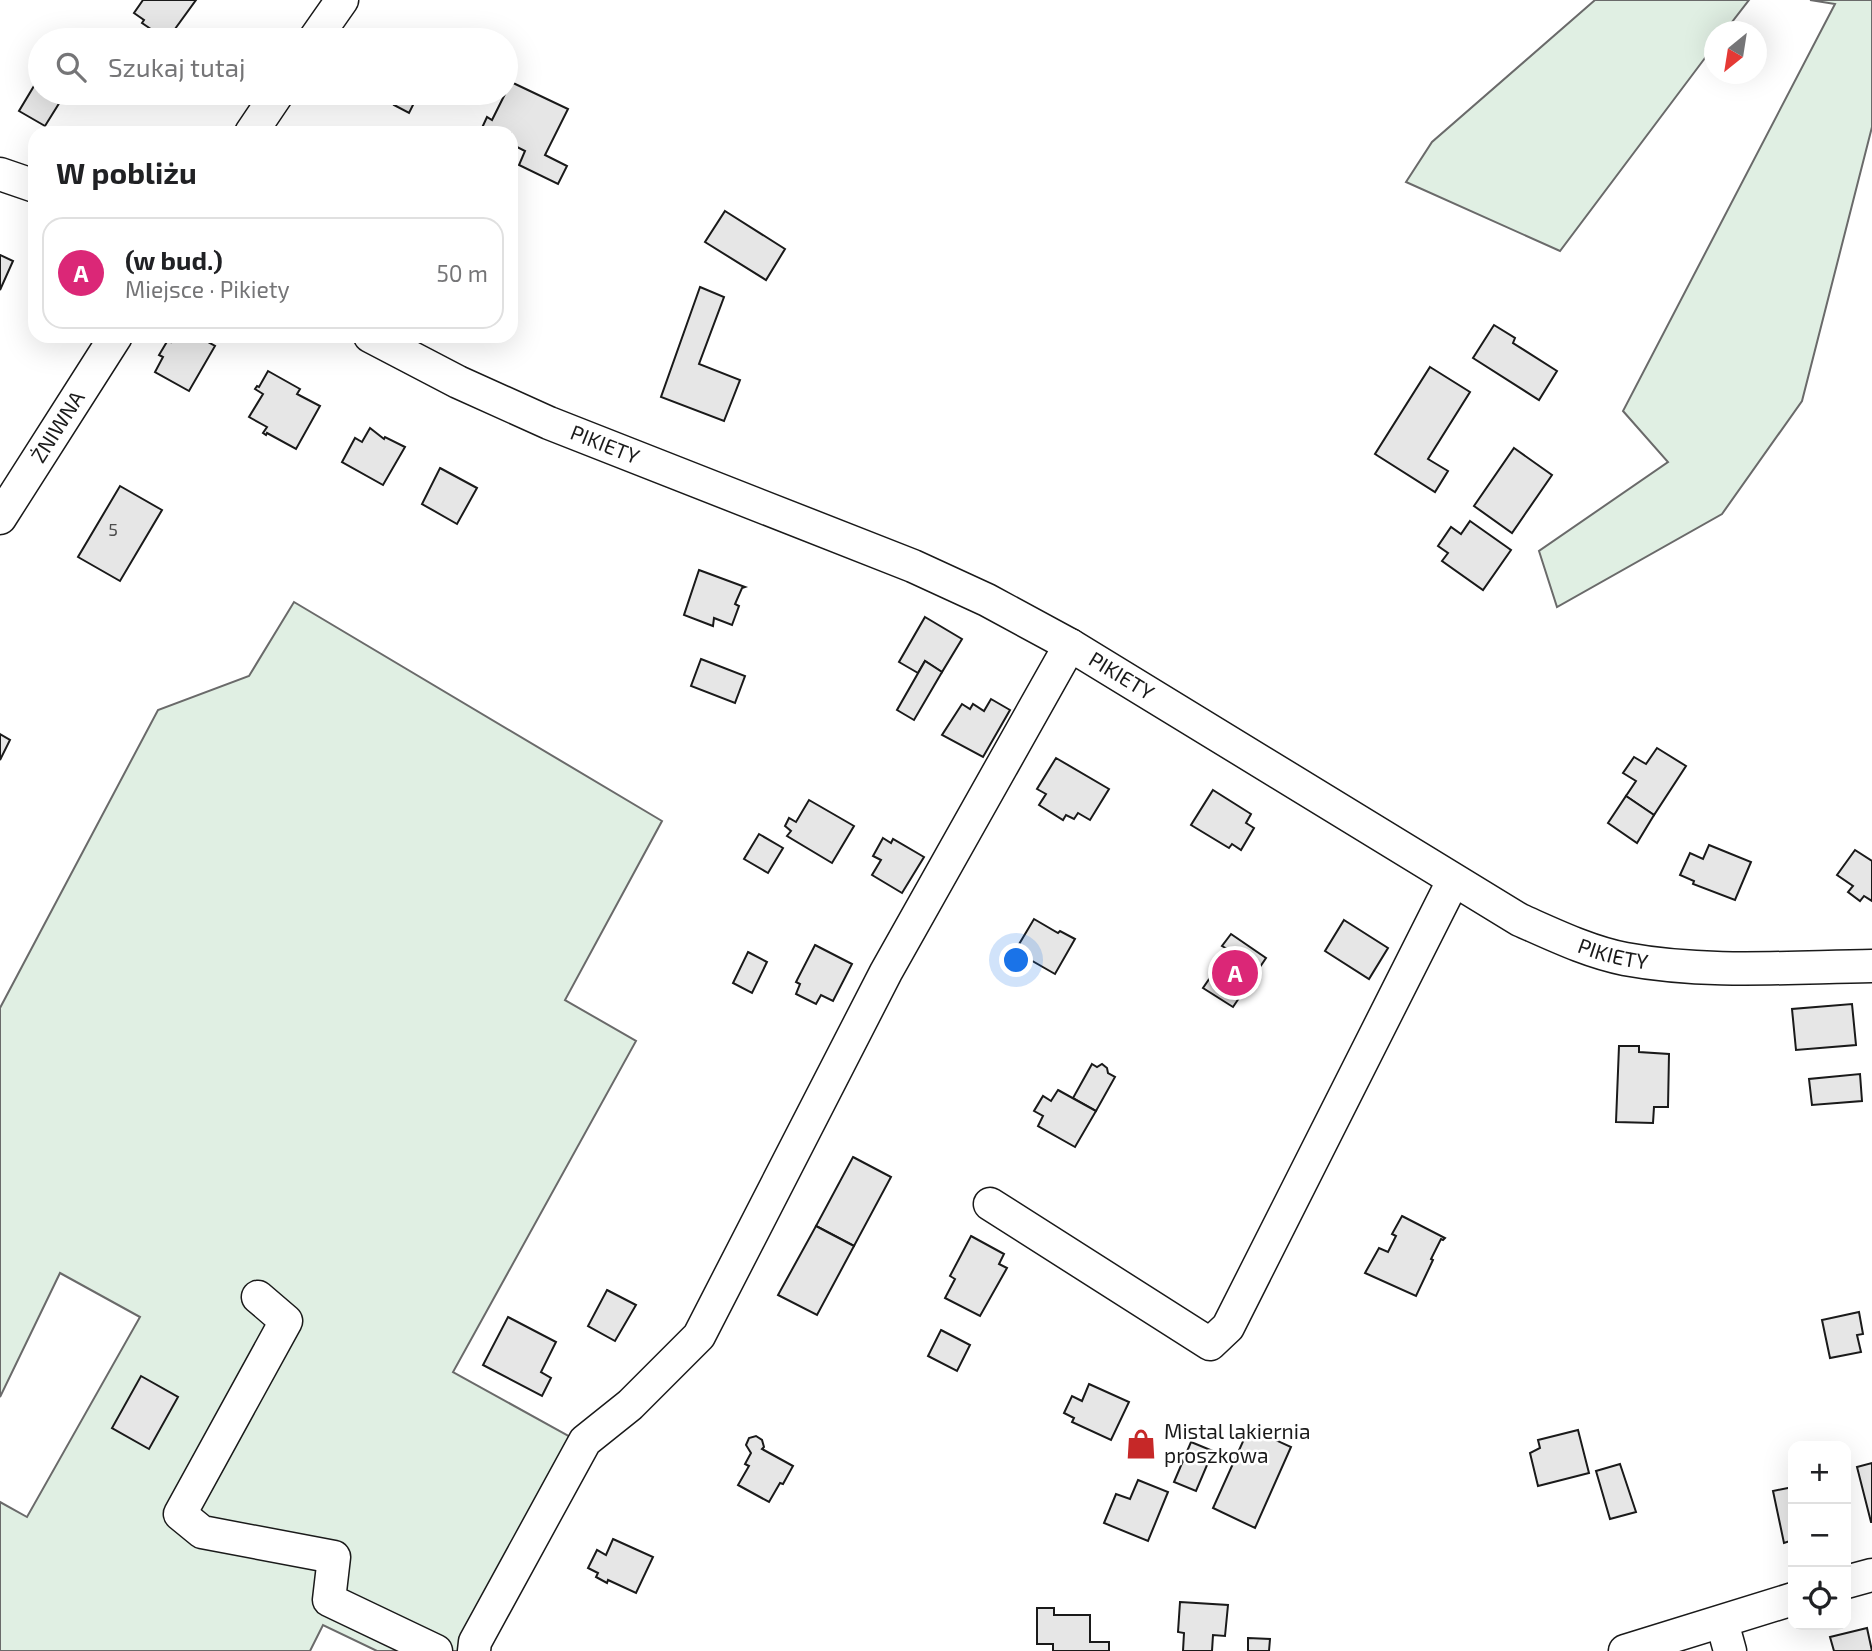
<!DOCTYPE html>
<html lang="pl">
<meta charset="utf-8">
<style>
:root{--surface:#fff;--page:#f2f2f2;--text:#202124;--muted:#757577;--line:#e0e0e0;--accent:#db2777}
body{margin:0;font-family:"Exo 2",sans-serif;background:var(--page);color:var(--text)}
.controls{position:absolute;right:21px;bottom:21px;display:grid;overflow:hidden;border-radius:14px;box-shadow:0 7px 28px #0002}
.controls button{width:63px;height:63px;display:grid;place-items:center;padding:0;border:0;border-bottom:2px solid var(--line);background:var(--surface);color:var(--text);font:35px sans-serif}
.compass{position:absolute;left:1704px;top:21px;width:63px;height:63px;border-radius:50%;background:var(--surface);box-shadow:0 7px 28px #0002;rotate:210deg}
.you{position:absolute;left:1017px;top:961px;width:24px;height:24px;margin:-18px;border:5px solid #fff;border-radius:50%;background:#1a73e8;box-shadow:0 0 0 10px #1a73e833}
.badge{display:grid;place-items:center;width:46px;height:46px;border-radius:50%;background:var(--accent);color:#fff;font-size:23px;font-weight:700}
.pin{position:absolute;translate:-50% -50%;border:4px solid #fff;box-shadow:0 2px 7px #0006}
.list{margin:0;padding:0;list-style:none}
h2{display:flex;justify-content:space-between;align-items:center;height:91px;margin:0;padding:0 28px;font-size:30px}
h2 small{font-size:23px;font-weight:400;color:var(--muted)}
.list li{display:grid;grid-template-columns:46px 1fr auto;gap:21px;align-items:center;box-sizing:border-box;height:112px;margin:0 14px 14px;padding:0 14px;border:2px solid var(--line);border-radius:21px}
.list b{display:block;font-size:26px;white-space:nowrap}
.list p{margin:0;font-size:23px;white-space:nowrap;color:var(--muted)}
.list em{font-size:23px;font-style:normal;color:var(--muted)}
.icon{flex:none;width:38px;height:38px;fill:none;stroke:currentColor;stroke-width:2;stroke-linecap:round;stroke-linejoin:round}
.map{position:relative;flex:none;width:1872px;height:1651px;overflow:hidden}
.search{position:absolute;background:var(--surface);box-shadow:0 7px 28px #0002;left:28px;top:28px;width:490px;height:77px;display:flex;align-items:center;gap:18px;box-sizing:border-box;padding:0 24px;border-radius:38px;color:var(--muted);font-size:26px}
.panel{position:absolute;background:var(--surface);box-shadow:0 7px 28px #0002;left:28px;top:126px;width:490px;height:217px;border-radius:21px}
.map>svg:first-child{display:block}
.green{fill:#e0efe3;stroke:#6a6a6a;stroke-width:2}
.building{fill:#e6e6e6;stroke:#1a1a1a;stroke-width:2}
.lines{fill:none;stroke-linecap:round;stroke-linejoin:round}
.minor-casing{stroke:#1a1a1a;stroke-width:35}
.minor{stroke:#fff;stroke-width:32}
.labels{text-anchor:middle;stroke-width:5;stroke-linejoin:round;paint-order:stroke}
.number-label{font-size:18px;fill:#4d4d4d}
.street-label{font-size:21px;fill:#1a1a1a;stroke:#fff}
.poi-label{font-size:21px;fill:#1a1a1a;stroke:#fff;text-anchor:start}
</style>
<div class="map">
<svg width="1872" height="1651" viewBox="0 0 1872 1651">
<rect width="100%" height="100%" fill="#fff"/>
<g class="green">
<path d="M1595,0H1749L1725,31L1714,32V46L1560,251L1406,182L1432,142Z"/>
<path d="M1810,0H1872V127L1802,401L1722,514L1557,607L1539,551L1668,462L1623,411L1835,4Z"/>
<path d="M294,602L662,821L565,1000L636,1041L453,1372L572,1438L459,1651H377L323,1625L310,1651H0V1502L27,1517L140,1317L60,1273L0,1397V1008L158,710L249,676Z"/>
</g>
<g class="building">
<path d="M143,0H196L167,40L142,23L144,20L134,13Z"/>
<path d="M37,81L40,83V93H56L63,97L45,126L19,111Z"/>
<path d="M511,82L568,109L545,155L567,166L558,184L519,165L525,151L511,144V133H488L481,130L487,117L492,120Z"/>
<path d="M384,93H419L409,113L394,105L397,99Z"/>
<path d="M725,211L785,249L766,280L705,242Z"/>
<path d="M0,255L13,261L0,290Z"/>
<path d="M700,287L724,297L699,364L740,380L724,421L661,397Z"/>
<path d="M1494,325L1515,338L1513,343L1557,371L1539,400L1473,358Z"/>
<path d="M175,336H197L215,346L189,391L155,372L163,357L159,355L168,340L171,342Z"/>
<path d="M1430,367L1470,392L1428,459L1448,471L1435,492L1375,454Z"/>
<path d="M268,371L300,389L297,394L320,406L296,449L267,433L266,435L263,433L267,427L249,417L263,394L255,389L257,386L259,387Z"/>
<path d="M370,428L384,439L385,437L405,447L383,485L342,462L355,438L362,442Z"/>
<path d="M1514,448L1552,475L1512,533L1474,506Z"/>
<path d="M440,468L477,488L457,524L422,504Z"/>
<path d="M120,486L162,510L120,581L78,557Z"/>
<path d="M1470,521L1511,550L1483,590L1442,561L1448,553L1438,546L1451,527L1461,534Z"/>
<path d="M699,570L745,587L742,588L735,604L739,606L732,625L714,618L713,626L684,615Z"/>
<path d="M925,617L962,639L942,672L925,661L918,673L899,662Z"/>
<path d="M701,659L745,676L735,703L691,686Z"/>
<path d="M925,661L942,672L914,720L897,710Z"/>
<path d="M991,699L1010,710L983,757L942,735L962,704L970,709L973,704L984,711Z"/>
<path d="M0,734L10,740L0,760Z"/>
<path d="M1657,748L1686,766L1654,815L1626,796L1636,781L1623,773L1634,757L1646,764Z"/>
<path d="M1056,758L1109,789L1090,820L1078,813L1074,819L1066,815L1063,820L1039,805L1046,794L1037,789Z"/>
<path d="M1213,790L1251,814L1246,823L1254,828L1241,850L1232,844L1229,848L1191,825Z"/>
<path d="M1626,796L1654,815L1637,843L1608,823Z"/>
<path d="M809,800L854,826L832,863L787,836L791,831L785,826L789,818L796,822Z"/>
<path d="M759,834L783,848L768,873L744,859Z"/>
<path d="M883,838L891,843L893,839L924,857L902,893L872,875L881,860L873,856Z"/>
<path d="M1709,845L1751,862L1735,900L1693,884L1694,881L1680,875L1690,853L1703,859Z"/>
<path d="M1855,850L1872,861V901L1864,896L1860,901L1848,892L1853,886L1837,875Z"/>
<path d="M1034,919L1058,933L1060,931L1075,939L1055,974L1015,951Z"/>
<path d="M1344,920L1388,948L1369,979L1325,951Z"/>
<path d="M1231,934L1266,958L1233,1007L1203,988L1229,950L1222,946Z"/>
<path d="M815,945L852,964L833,1001L821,995L816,1004L796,994L800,984L796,982Z"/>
<path d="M748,952L767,962L752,993L733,983Z"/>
<path d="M1852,1004L1856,1045L1796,1050L1792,1009Z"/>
<path d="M1619,1046H1639V1052L1669,1054L1668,1107H1654L1653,1123L1616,1122Z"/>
<path d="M1092,1064L1097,1067L1102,1064L1107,1068L1108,1073L1115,1077L1096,1111L1073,1098Z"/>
<path d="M1860,1074L1862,1101L1812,1105L1809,1079Z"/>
<path d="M1058,1090L1096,1111L1075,1147L1038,1126L1043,1116L1034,1111L1043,1096L1051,1101Z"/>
<path d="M853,1157L891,1177L854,1246L816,1226Z"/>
<path d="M1402,1216L1445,1238L1443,1240L1441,1239L1431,1259L1433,1260L1416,1296L1365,1273L1379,1248L1388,1252L1396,1236L1392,1234Z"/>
<path d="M816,1226L854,1246L817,1315L778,1295Z"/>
<path d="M971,1236L1004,1254L999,1264L1007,1268L980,1316L945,1298L955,1279L950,1276Z"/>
<path d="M607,1290L636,1305L615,1341L588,1326Z"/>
<path d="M1859,1312L1863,1334L1857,1335L1861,1352L1830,1358L1822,1320Z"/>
<path d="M508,1317L556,1342L541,1372L551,1378L542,1396L483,1365Z"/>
<path d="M941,1330L970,1345L957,1371L928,1356Z"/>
<path d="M141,1376L178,1397L149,1449L112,1428Z"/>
<path d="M1089,1384L1129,1402L1111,1440L1072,1422L1074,1418L1064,1413L1072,1396L1082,1401Z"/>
<path d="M1249,1428L1291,1447L1255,1528L1213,1508Z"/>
<path d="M1578,1430L1589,1473L1538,1486L1530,1453L1540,1448L1538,1440Z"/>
<path d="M756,1436L762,1440L764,1447L762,1449L793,1466L783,1484L780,1483L769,1502L738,1485L749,1466L745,1464L751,1453L746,1445L749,1438Z"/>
<path d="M1191,1442L1213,1451L1196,1491L1174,1482Z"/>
<path d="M1872,1463V1522H1871L1857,1467Z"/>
<path d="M1620,1464L1636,1512L1610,1519L1596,1471Z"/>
<path d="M1138,1480L1168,1492L1148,1541L1104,1523L1116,1494L1130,1499Z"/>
<path d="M1793,1487V1540L1784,1543L1773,1491Z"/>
<path d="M613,1539L653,1557L636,1593L608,1580L607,1583L596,1577L598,1573L588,1568L597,1550L606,1555Z"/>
<path d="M1180,1602L1228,1605L1225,1636L1213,1635L1212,1651H1183L1184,1633L1178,1632Z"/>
<path d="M1037,1608H1054V1615H1090V1642H1109V1651H1053V1644H1037Z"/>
<path d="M1867,1628L1872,1651H1834L1830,1637Z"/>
<path d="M1248,1638L1270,1639L1269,1651H1248Z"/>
</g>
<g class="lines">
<g class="minor-casing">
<g id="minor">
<path d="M314,40L342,0"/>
<path d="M251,133L278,93"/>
<path d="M0,174L35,186"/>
<path id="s1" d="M370,336L458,382L549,423L913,566L987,600L1070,645L1520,920C1554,935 1589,952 1625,959C1706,974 1791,967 1872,966"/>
<path id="s2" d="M0,518L116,336"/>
<path d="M990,1204L1210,1344L1228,1327L1453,881"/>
<path d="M258,1297L286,1321L180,1514L202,1532L334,1557L329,1600L436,1651"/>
<path d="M1846,1582L1872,1575"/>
<path d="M1722,1622L1730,1651"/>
<path d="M474,1651L475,1642L585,1441L630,1405L699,1336L886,972L1070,645"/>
<path d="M1625,1651L1793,1599"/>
</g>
</g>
<use href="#minor" class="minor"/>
</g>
<defs>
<g id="shop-bare" transform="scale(2.415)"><path d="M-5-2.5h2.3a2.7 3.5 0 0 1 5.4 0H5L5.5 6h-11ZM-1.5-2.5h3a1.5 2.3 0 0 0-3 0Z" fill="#c62828" stroke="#fff" stroke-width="2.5" paint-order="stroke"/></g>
</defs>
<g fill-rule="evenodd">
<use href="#shop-bare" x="1141" y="1444"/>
</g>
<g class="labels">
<g class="number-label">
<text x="113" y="536">5</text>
</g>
<g class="street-label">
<text dy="7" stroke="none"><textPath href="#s2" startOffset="108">ŻNIWNA</textPath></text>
<text dy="7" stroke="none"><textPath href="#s1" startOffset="259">PIKIETY</textPath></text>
<text dy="7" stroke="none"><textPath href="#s1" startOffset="826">PIKIETY</textPath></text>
<text dy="7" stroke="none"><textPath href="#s1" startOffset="1393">PIKIETY</textPath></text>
</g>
<g class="poi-label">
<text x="1164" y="1439">Mistal lakiernia<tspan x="1164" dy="24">proszkowa</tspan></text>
</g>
</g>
</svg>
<div class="controls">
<button>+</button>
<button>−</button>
<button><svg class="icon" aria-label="locate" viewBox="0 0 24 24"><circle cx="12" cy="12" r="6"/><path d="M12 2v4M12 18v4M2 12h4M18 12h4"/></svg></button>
</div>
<svg class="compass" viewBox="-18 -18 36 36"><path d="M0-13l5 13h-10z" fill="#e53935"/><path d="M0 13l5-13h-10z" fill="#757577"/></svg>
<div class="you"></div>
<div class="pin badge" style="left:1235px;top:973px">A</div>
<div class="search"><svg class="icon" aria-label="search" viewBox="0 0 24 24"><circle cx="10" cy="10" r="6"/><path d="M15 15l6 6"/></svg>Szukaj tutaj</div>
<section class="panel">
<h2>W pobliżu<small></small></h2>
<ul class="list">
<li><span class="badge">A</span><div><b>(w bud.)</b><p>Miejsce · Pikiety</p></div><em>50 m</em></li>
</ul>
</section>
</div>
